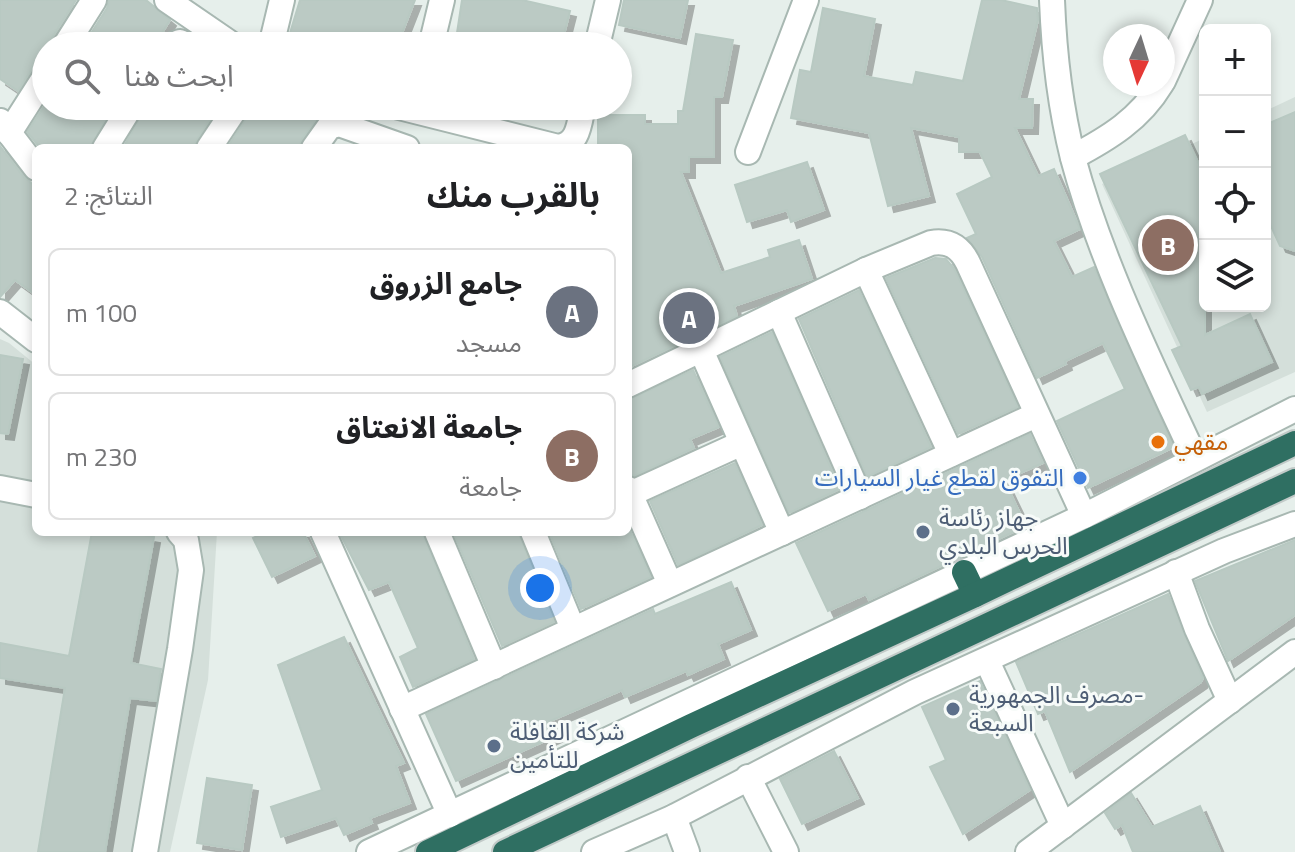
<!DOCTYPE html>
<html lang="ar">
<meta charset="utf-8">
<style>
:root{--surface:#fff;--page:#f2f2f2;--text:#202124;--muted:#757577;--line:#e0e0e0;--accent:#d93025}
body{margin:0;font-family:"Titillium Web","Noto Sans Arabic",sans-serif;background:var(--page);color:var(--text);direction:rtl}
.controls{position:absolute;right:24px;top:24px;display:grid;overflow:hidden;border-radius:12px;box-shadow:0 4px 12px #0003}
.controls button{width:72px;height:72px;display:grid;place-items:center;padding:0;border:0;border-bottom:2px solid var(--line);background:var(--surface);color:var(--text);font:40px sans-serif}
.compass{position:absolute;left:1103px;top:24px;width:72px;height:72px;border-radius:50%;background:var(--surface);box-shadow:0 4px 12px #0003;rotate:184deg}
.you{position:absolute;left:540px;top:588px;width:28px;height:28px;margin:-20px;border:6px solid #fff;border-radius:50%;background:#1a73e8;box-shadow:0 0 0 12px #1a73e833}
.badge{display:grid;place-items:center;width:52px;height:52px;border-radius:50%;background:var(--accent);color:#fff;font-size:26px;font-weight:700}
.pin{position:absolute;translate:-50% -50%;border:4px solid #fff;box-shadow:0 2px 8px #0006}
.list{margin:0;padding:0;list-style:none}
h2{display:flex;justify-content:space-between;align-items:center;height:104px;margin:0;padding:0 32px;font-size:34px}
h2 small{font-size:26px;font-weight:400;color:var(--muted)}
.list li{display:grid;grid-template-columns:52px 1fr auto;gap:24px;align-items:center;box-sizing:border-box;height:128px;margin:0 16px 16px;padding:0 16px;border:2px solid var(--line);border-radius:12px}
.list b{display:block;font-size:30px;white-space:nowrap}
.list p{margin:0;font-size:26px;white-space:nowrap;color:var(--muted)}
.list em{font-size:26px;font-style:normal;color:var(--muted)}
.icon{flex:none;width:44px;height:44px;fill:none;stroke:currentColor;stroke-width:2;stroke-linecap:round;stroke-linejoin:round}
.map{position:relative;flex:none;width:1295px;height:852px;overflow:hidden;direction:ltr}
.search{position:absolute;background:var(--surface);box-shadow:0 4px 12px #0003;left:32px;top:32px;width:600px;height:88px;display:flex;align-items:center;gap:20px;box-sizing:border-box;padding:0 28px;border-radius:44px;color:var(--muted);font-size:30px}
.panel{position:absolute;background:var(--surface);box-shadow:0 4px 12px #0003;left:32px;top:144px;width:600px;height:392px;border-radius:12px;direction:rtl}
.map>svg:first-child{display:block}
.built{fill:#d4dfda}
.building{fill:#bbcac4;stroke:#b8c9c2;stroke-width:2;filter:url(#shadow)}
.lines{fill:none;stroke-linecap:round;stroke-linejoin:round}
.minor-casing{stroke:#a8b8b2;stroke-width:28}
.highway-casing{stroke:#c2cac8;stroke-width:28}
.minor{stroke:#fff;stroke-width:24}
.highway{stroke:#2f6f62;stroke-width:24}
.food-dot{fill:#e8710a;stroke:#f7fbf9;stroke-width:3}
.shop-dot{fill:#3f7fe0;stroke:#f7fbf9;stroke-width:3}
.service-dot{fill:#5c6f8a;stroke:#f7fbf9;stroke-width:3}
.labels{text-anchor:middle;stroke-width:6;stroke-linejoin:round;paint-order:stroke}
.food-label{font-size:24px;fill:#c56008;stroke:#f7fbf9;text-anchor:start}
.shop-label{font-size:24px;fill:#366cbe;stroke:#f7fbf9;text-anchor:end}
.service-label{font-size:24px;fill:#4e5e75;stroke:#f7fbf9;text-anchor:start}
</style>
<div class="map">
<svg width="1295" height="852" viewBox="0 0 1295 852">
<defs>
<filter id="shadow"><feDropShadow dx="6" dy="6" stdDeviation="0" flood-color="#0004"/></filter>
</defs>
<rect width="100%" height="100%" fill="#e6efeb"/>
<g class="built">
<path d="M1295,97V372L1207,412L1102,184L1205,138V306H1265V111Z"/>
<path d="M0,339L9,343L36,365V532H217L208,680L170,852H0Z"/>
</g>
<g class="building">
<path d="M0,0H76L52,38L50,46H46V60L34,66L18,91L0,79Z"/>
<path d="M109,0H146L170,20L154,46H83L107,8Z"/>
<path d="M300,0H415L397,46H295L287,43Z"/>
<path d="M462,0H522L570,11L561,46H455Z"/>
<path d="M624,0H688L680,38L619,25Z"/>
<path d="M982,0H1001L1037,8L1038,20L1019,99H1033L1032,128H1015L1038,176L1054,169L1080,229L1054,241L1072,277L1094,267L1174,447L1088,488L1057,421L1125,389L1103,343L1065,361L1066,364L1037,378L982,257L967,238L976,234L957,194L992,177L980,152H959V137L911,128L929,196L888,206L869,133L791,118L800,70L811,72L823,8L875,19L864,76L913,85L916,72L963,81Z"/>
<path d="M696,34L733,40L722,97H714V157H689V172H681L721,273L770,257L768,250L799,240L812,279L734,306L737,316L628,368V148H598V115H645V124H678V111H683Z"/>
<path d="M46,103V106H113L90,148H40L27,132Z"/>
<path d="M146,106H219L197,140L194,148H123Z"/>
<path d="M252,106H309L321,114L302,139L299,148H227L249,114Z"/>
<path d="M1295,112V251L1280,246L1265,213V125Z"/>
<path d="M1185,135L1205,177V335L1250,314L1272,362L1202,394L1199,387L1191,390L1172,350L1182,346L1100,174Z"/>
<path d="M0,146L24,177L36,187V295L15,280L0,297Z"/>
<path d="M807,162L824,210L791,222L787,210L747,222L735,185Z"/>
<path d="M935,258L946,259L955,270L1018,407L958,434L886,278Z"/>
<path d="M859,290L931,447L867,477L799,319Z"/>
<path d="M772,332L840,489L789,513L720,357Z"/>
<path d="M0,355L23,359L8,434L0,433Z"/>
<path d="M693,370L719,427L690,439L694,448L634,476L628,474V400Z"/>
<path d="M1030,434L1043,463L1004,480L1026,526L869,600L866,594L828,611L796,543Z"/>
<path d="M735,463L762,525L678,565L650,501Z"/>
<path d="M628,526L651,577L581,609L549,532H628Z"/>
<path d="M92,532H125L154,537L131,663L161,669L156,701L130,698L105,852H38L65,688L0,678V643L69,656Z"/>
<path d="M265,532H303L315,556L272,577L253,538Z"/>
<path d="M339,532H422L474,659L413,687L400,657L418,648L389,582L369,590Z"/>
<path d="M453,532H518L554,622L502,646Z"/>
<path d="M1295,540V615L1228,661L1195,581Z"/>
<path d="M731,582L751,630L718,644L724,659L688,675L686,671L625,697L622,690L550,721L556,736L456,781L426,714L653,609L655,614Z"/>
<path d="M1168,594L1203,678L1201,682L1070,772L1045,711L1038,714L1016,662Z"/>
<path d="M344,637L404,763L396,766L410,803L370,818L372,823L344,835L336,818L281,837L271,807L322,790L278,665Z"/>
<path d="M980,681L1030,790L963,834L930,767L946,760L922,707Z"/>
<path d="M834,751L858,798L802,824L780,779Z"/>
<path d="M207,778L252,785L242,850L197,843Z"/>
<path d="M1131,793L1152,827L1200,806L1220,852H1133L1122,825L1115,829L1105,813Z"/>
</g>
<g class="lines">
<g class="minor-casing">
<g id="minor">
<path d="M167,0L234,46"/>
<path d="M1052,0C1054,53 1060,106 1073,158C1100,259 1151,363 1195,458"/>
<path d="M65,46L94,0"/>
<path d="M170,46L180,42L187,46"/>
<path d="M271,46L282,0"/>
<path d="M431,46L442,0"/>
<path d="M597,46L608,0"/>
<path d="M1163,81L1200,0"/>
<path d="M395,106L558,147C579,144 579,124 583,106"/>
<path d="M0,121L36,168"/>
<path d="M9,133L46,75"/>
<path d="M105,148L131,106"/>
<path d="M209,148L237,106"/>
<path d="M314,148L329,127L339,124L407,148"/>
<path d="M748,152L806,0"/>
<path d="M1073,157C1109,138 1140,119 1161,84"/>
<path d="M866,270L951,454"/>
<path d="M0,312L36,340"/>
<path d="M779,312L860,497"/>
<path d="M701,350L782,533"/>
<path d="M628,385L866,270L931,243C949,240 960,247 968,263L1084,516"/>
<path d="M0,488L36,495"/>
<path d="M628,489L670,584"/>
<path d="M630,494L742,443"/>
<path d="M323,532L450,815"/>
<path d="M437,532L494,667"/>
<path d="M533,532L573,629"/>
<path d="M1176,572L1197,629L1230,701"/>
<path d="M987,661L1063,826"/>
<path d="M402,709L1036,415"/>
<path d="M748,777L786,852"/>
<path d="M674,817L687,852"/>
<path d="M145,852L180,649L191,570L186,540L179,532"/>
<path d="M369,852L1084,516L1295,409"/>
<path d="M594,852L674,817L915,692L1224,551L1295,524"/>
<path d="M1028,852L1295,652"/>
</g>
</g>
<g class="highway-casing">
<g id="highway">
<path d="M964,572L975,595"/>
<path d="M428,852L691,726L975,595L1295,443"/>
<path d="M505,852L1295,481"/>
</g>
</g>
<use href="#minor" class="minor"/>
<use href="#highway" class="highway"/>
</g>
<circle class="food-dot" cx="1158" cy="442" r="8"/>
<circle class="shop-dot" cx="1080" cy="478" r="8"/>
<g class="service-dot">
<circle cx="923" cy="532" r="8"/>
<circle cx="953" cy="709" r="8"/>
<circle cx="494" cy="746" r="8"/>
</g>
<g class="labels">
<g class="food-label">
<text x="1174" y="450">مقهي</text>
</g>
<g class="shop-label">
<text x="1064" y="486">التفوق لقطع غيار السيارات</text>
</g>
<g class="service-label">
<text x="939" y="526">جهاز رئاسة<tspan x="939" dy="28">الحرس البلدي</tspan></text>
<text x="969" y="703">مصرف الجمهورية-<tspan x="969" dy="28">السبعة</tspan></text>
<text x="510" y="740">شركة القافلة<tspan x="510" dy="28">للتأمين</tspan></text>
</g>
</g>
</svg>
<div class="controls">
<button>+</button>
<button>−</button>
<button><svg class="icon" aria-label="locate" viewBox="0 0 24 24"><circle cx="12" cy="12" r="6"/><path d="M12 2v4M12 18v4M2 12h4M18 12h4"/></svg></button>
<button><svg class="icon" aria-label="layers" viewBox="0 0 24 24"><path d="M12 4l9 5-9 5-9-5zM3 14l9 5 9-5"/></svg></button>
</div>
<svg class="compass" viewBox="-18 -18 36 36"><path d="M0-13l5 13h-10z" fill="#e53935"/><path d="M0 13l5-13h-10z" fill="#757577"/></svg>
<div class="you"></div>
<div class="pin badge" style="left:689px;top:318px;background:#6b7280">A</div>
<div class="pin badge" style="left:1168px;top:245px;background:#8d6e63">B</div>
<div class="search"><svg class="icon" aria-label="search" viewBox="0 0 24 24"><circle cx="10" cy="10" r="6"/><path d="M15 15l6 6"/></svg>ابحث هنا</div>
<section class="panel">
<h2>بالقرب منك<small>النتائج: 2</small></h2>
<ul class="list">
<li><span class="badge" style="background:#6b7280">A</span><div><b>جامع الزروق</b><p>مسجد</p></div><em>100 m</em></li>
<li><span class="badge" style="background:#8d6e63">B</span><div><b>جامعة الانعتاق</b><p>جامعة</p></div><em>230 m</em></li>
</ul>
</section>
</div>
